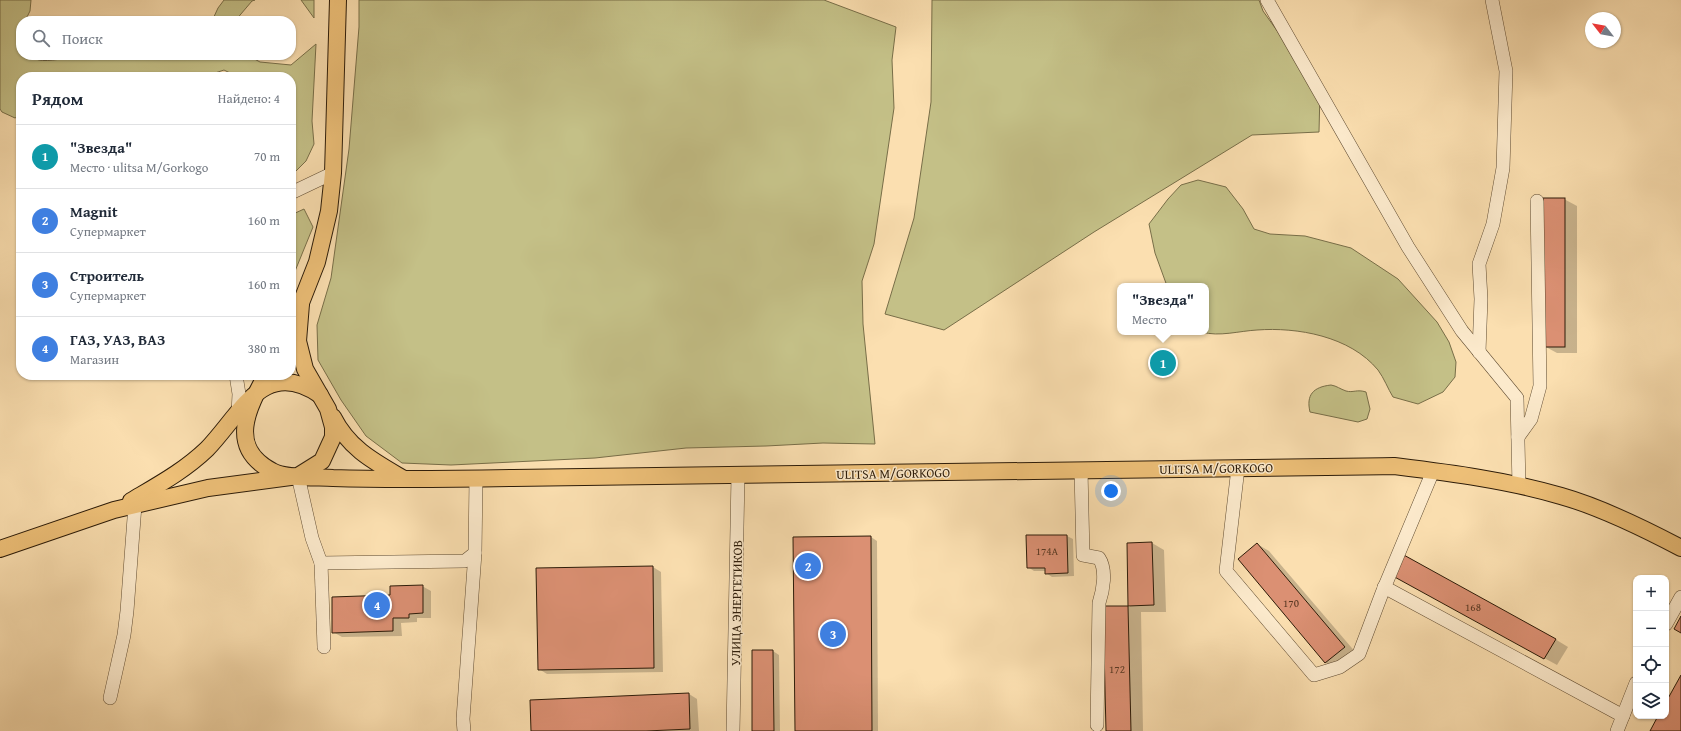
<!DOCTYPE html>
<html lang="ru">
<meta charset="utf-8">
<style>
:root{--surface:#fff;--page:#f6f6f7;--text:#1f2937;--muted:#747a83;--line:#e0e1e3;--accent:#8f2418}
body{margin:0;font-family:"Gentium Book Plus",serif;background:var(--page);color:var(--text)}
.controls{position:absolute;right:12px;bottom:12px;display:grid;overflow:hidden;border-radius:8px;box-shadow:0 1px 3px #0004}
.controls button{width:36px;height:36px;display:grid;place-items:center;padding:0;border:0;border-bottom:1px solid var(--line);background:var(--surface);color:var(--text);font:20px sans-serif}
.compass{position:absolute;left:1585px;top:12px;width:36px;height:36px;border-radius:50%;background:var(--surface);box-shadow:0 1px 3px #0004;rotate:301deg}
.you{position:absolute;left:1111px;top:491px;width:14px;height:14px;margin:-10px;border:3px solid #fff;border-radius:50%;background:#1a73e8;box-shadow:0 0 0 6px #1a73e833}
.badge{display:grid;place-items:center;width:26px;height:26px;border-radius:50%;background:var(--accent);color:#fff;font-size:13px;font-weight:700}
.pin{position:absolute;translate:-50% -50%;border:2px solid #fff;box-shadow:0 1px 4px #0006}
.popup{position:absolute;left:1117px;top:283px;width:92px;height:52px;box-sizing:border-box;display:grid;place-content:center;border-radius:8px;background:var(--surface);filter:drop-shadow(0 1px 3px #0005);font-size:13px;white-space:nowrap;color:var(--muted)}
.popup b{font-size:15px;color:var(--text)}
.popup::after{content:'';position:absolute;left:50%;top:100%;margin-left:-8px;border:8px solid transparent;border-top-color:var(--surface)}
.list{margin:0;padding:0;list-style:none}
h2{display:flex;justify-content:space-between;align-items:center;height:52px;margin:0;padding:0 16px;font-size:17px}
h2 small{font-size:13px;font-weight:400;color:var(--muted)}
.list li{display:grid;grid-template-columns:26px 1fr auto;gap:12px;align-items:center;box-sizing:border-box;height:64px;padding:0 16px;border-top:1px solid var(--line)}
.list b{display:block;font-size:15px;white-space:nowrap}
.list p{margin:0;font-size:13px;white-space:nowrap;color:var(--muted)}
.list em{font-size:13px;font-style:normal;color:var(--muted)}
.icon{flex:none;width:22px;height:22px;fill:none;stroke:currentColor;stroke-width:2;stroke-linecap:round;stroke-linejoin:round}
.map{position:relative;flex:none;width:1681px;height:731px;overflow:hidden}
.search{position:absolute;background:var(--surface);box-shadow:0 1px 3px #0004;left:16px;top:16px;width:280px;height:44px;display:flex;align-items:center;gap:10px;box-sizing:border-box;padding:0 14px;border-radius:16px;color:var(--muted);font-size:15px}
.panel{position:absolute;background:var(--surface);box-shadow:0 1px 3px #0004;left:16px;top:72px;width:280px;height:308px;border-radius:16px}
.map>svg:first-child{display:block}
.green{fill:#c4c087;stroke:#786e48}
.shadow{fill:#0003}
.building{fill:#db9073;stroke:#2c1b08}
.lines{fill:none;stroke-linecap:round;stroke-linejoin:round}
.minor-casing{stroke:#604c32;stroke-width:14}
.major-casing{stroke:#2c1b08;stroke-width:18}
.minor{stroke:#fceacc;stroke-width:13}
.major{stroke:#eec078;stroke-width:16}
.labels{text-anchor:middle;stroke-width:3;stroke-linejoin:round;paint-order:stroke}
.number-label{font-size:11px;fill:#583823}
.street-label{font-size:13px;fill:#2c1b08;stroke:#fceacc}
</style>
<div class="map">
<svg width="1681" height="731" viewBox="0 0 1681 731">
<rect width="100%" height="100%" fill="#fbdfb0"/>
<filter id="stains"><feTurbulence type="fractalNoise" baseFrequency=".005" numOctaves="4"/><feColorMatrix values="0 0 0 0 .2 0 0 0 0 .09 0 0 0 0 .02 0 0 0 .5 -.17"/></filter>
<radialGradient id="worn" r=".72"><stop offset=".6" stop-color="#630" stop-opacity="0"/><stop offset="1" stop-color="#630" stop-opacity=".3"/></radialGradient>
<g class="green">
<path d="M0,0H31L30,11L25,21H21V28L18,34L21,55C30,55 31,58 39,60C47,62 70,58 77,55H247L260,62L291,65L316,44L312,121L314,144L306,161L296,171L291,170V77H238L224,70L203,77H21V115L15,118L2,112L0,109Z"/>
<path d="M224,0H255L252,1L235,21H212L218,8Z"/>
<path d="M302,0H314V18L301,0Z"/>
<path d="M359,0H824L896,27L892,60L894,108L874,244L862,281L863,324L875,444L823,443L766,446L686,448L595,458L451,465L402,463L366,436L341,400L318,360L317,325L331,278L349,149L359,27Z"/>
<path d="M932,0H1259L1263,11L1320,91L1319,132L1252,135L1094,232L944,330L885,314L914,218L931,102Z"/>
<path d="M1198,180L1226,187L1243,209L1254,229L1270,234L1305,236L1351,248L1398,279L1437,322L1449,342L1456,362L1455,377L1443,392L1418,404L1393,397C1388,389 1384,378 1378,370C1350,336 1297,327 1257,330C1239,331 1219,337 1202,332H1206V286H1167L1155,253L1149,224L1168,199L1181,185Z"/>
<path d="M304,209L313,227L291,281V215Z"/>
<path d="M1331,385C1337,386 1340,389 1346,391C1353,393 1357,389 1366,392L1370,409L1367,419L1358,422L1310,412C1306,395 1313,387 1331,385Z"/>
</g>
<g class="shadow">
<path d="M1564,199L1577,206V353H1557L1544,346Z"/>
<path d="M1067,536L1073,539L1074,576L1052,577L1046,573V571H1034L1028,567Z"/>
<path d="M871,537L877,541L878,731H796Z"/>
<path d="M1152,543L1164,550L1166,612H1141L1143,731H1107L1104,607H1130L1128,544Z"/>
<path d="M1257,544L1269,551L1357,654L1338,670L1326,663L1239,560Z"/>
<path d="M653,567L661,572L663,672L547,674L539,669Z"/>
<path d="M1404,581L1555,639L1568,647L1557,665Z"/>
<path d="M422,586L431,591V618H417V622L401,623L402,636L342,637L333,632L391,596Z"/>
<path d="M753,651H773L779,655L780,731H753Z"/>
<path d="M689,694L697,699L699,731H532Z"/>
</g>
<g class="building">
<rect x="1543" y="198" width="22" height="149"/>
<path d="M1026,535H1067L1068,573L1045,574V568H1027Z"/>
<path d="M871,536L872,731H795L793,537Z"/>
<path d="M1152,542L1154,605L1128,606L1127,543Z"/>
<path d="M1257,543L1345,647L1325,663L1238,559Z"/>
<path d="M1402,554L1556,639L1544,659L1391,575Z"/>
<path d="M653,566L654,668L538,670L536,568Z"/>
<path d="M423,585V613L409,614V618H393V631L332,633V597L390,595V586Z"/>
<path d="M1103,606H1128L1131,731H1106Z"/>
<path d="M1681,616V633L1674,629Z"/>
<path d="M752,650H773L774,731H752Z"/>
<path d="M1681,675V731H1650L1658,716H1666V702Z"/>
<path d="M689,693L690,729L646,731H531L530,700Z"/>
</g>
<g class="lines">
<g class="minor-casing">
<g id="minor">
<path d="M1267,0L1408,247L1462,331L1517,398L1519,486"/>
<path d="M291,193L333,173"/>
<path d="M1479,352L1481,299L1479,264L1493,224L1503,168L1506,71L1492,0"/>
<path d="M236,375L239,394L238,413"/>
<path d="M1518,437L1531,419L1540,386L1537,201"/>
<path d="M1238,468L1226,571L1314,675L1340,667L1359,654L1382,593L1433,471"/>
<path d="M1081,470L1083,555L1099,558C1107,570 1103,591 1099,603L1097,725"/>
<path d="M298,476L312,538L321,563L465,561L475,553L476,479"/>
<path d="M321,563L324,647"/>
<path d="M1384,587L1623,716"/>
<path d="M1666,624L1681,597"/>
<path d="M110,698L124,635L127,611L135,505"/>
<path d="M464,731L463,719L475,553"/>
<path d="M733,731L738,476"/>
<path d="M1617,731L1636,683"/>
</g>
</g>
<g class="major-casing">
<g id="major">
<path d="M297,313L317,262L329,211L333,173L338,0"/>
<path d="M266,375C248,408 227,447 272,471C286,479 316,477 333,478C393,480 453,479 513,478C806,475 1100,470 1394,466C1450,473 1507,480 1561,496C1600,507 1645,529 1681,548"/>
<path d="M333,417C349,449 375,462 404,479"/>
<path d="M131,501C158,485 184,471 207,449C241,414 264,356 320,395"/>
<path d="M0,549L114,510L208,488L298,476L322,461L333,437V427L328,409L305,369L298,341L301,304"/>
</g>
</g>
<use href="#minor" class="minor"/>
<use href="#major" class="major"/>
</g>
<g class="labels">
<g class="number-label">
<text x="1047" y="555">174А</text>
<text x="1291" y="607">170</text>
<text x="1473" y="611">168</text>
<text x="1117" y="673">172</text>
</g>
<g class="street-label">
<text transform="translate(1216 468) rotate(-1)" y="5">ULITSA M/GORKOGO</text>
<text transform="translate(893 473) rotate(-1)" y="5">ULITSA M/GORKOGO</text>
<text transform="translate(736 603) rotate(-89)" y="5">УЛИЦА ЭНЕРГЕТИКОВ</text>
</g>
</g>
<rect width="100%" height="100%" filter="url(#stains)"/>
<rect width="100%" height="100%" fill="url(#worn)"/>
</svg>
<div class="controls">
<button>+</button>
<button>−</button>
<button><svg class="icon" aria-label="locate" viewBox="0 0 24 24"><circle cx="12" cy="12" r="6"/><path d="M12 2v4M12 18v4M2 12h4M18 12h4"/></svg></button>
<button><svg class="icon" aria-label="layers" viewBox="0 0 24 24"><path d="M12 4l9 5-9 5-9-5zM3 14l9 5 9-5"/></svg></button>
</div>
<svg class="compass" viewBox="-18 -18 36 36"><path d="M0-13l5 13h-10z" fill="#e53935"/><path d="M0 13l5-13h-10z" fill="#747a83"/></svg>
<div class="you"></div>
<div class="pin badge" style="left:1163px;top:363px;background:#0f9aa8">1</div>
<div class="popup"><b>&quot;Звезда&quot;</b>Место</div>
<div class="pin badge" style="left:808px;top:566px;background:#3f7fe0">2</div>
<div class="pin badge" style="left:833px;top:634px;background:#3f7fe0">3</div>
<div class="pin badge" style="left:377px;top:605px;background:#3f7fe0">4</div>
<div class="search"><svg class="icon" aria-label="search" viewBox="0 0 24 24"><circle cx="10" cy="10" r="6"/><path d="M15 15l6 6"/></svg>Поиск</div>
<section class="panel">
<h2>Рядом<small>Найдено: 4</small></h2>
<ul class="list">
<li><span class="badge" style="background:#0f9aa8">1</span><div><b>&quot;Звезда&quot;</b><p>Место · ulitsa M/Gorkogo</p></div><em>70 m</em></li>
<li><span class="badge" style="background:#3f7fe0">2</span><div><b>Magnit</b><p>Супермаркет</p></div><em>160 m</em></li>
<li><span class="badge" style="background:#3f7fe0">3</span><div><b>Строитель</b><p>Супермаркет</p></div><em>160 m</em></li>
<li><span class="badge" style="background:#3f7fe0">4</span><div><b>ГАЗ, УАЗ, ВАЗ</b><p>Магазин</p></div><em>380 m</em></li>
</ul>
</section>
</div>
